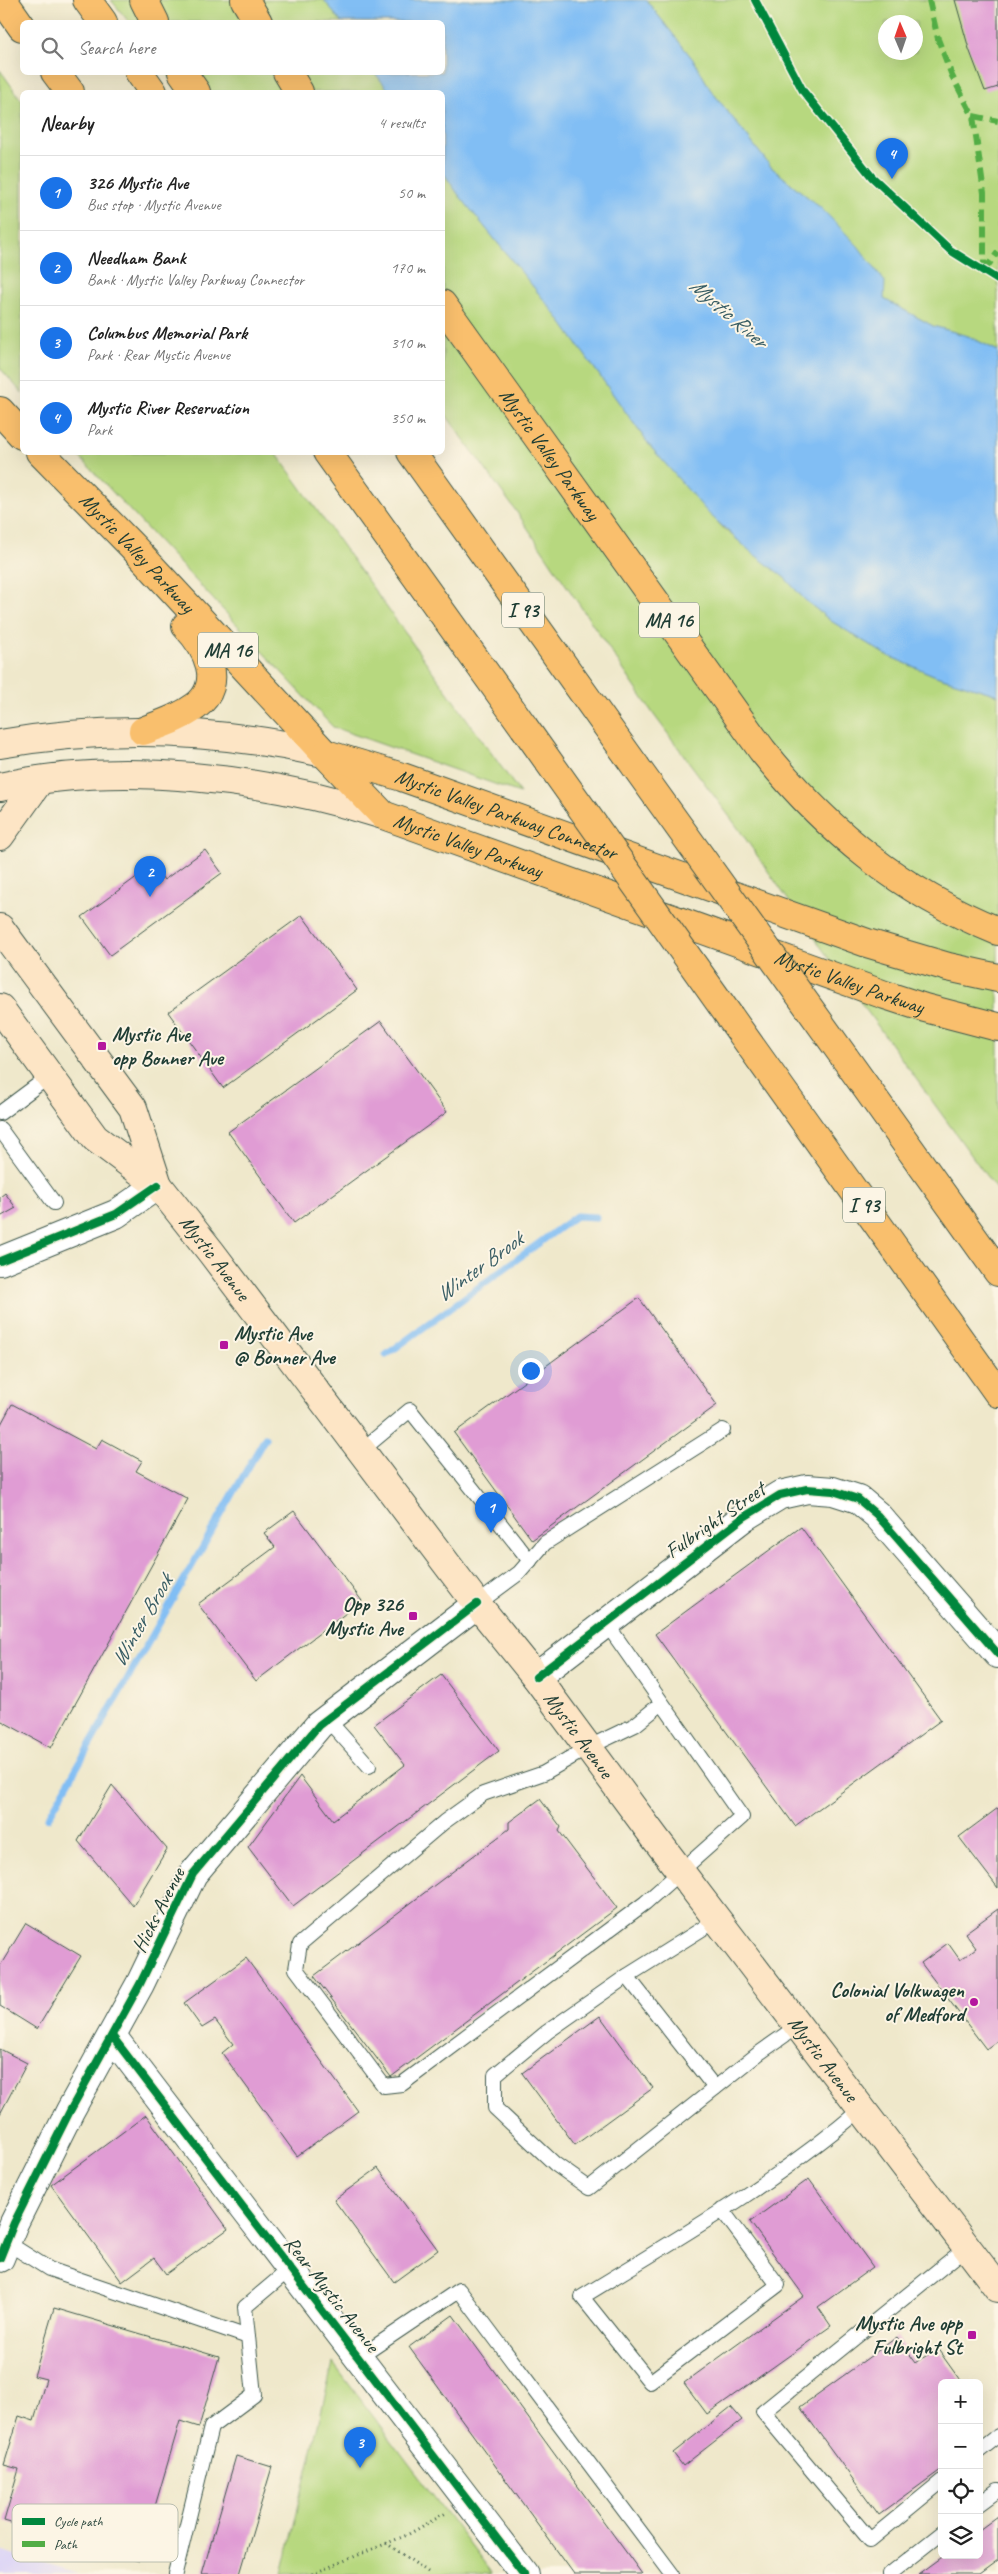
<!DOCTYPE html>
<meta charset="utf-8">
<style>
:root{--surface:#fff;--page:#f6f6f6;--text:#222;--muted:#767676;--line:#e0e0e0;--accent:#1a73e8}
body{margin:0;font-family:Caveat,sans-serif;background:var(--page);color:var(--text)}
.controls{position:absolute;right:15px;bottom:15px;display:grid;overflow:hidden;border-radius:8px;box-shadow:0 5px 20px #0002}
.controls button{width:45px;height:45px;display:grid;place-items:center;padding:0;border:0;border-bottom:1px solid var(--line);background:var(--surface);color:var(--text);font:25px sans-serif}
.compass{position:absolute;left:878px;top:15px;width:45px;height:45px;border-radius:50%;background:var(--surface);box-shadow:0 5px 20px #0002;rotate:358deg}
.you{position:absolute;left:530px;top:1370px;width:18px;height:18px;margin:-12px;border:4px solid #fff;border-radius:50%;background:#1a73e8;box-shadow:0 0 0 8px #1a73e833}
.badge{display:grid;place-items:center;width:32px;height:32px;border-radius:50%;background:var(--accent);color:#fff;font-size:16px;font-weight:700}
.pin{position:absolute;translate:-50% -41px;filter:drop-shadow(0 1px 2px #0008)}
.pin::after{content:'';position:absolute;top:26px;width:18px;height:15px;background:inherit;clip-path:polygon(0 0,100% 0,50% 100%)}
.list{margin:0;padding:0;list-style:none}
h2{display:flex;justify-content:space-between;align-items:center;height:65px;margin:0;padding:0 20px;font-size:21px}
h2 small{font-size:16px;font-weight:400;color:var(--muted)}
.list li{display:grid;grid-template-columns:32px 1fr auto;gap:15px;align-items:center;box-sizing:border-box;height:75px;padding:0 20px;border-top:1px solid var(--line)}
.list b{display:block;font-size:19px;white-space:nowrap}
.list p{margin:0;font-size:16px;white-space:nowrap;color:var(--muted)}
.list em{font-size:16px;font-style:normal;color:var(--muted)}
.icon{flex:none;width:28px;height:28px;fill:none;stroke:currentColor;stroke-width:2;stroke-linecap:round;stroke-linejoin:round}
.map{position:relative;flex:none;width:998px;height:2574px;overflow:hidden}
.search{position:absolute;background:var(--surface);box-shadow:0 5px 20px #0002;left:20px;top:20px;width:425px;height:55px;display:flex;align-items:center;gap:12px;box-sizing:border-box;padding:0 18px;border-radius:8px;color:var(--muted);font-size:19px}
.panel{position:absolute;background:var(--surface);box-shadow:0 5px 20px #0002;left:20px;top:90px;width:425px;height:365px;border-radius:8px}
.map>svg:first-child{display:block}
.built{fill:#ddd5f6}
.green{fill:#b7d87f;stroke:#6b8a5a;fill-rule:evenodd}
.water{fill:#81bef4;stroke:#507e94}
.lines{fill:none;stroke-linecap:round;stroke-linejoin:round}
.stream{stroke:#81bef4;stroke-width:7}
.building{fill:#e09cd4}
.lane-casing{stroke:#3e574b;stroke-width:16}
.street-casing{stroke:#3e574b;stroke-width:30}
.secondary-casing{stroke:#3e574b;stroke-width:30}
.primary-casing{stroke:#3e574b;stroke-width:30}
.highway-casing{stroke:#3e574b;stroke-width:30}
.path{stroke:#3e574b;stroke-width:3;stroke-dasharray:1 4;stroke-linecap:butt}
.lane{stroke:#fff;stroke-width:14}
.street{stroke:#fff;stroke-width:28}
.secondary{stroke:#fde5c5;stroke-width:28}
.primary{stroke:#f9bf6d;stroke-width:28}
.highway{stroke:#f9bf6d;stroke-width:28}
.highway-bridge-casing{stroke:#3e574b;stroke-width:30;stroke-linecap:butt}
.highway-bridge{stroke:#f9bf6d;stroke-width:28}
.quiet{stroke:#52ad45;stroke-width:6;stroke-dasharray:12 6;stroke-linecap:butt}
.cycleway-casing{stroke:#fcf5e5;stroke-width:11}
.cycleway{stroke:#00873e;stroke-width:8}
.poi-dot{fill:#b5179e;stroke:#fcf5e5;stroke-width:2}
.labels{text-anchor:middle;stroke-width:4;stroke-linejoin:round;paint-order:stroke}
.shield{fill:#fcf5e5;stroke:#617469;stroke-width:1}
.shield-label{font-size:20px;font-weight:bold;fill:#1f3d34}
.street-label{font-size:21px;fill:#1f3d34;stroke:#fcf5e5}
.poi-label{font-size:21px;font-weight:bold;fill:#1f3d34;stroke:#fcf5e5;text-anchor:end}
.water-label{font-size:22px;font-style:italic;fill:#385d64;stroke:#fcf5e5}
.key{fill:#fcf5e5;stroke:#babeb0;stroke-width:1}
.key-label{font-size:14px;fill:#1f3d34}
</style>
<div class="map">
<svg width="998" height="2574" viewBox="0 0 998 2574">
<rect width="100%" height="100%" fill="#fcf5e5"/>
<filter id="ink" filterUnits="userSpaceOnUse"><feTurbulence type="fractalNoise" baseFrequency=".02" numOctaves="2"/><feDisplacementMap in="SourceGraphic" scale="10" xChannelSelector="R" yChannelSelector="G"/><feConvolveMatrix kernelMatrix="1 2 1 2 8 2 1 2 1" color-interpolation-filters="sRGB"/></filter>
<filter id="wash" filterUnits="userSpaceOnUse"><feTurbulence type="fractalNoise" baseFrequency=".0096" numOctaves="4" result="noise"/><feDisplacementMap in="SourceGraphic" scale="20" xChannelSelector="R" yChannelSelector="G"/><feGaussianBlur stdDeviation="1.12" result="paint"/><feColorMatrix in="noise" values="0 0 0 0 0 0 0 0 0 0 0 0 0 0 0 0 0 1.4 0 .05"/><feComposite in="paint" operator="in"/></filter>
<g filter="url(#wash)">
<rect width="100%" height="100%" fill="#efe8cb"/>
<path class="built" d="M0,2550L78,2574H0Z"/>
<g class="green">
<path d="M111,0H324L341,22H129Z"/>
<path d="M646,0H998V351L968,336L933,326L884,299L822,209L771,167L710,89L695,62ZM886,22H916V52H886Z"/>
<path d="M0,70L22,101V393L0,368Z"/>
<path d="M167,73H375L390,92H184Z"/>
<path d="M443,172L458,194L557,316L650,446L724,529L785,578L805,600L831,621L886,655L936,676L998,695V1192L830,960L738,828L654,715L516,511L443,411Z"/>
<path d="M76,453H276L520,793L333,727Z"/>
<path d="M333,2363L492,2574H282Z"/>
</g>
<path class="water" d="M324,0H646L695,62L710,89L771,167L822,209L858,246L885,282L884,299L933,326L968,336L998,351V695L936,676L886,655L831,621L805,600L785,578L751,552L708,513L650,446L557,316L458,194L443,172L442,92H390L375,73L442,72V22H341Z"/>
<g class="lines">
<g class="stream">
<path d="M386,1355L576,1216L596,1217"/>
<path d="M48,1818L265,1438"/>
</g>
</g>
<g id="blocks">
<g class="building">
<path d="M955,0H998V87L985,91L969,49Z"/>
<path d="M205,850L222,873L110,955L82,917L153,865L164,880Z"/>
<path d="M302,915L357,990L223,1088L168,1012Z"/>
<path d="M381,1021L447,1112L294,1223L228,1132Z"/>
<path d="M5,1193L16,1208L0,1217V1197Z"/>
<path d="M639,1298L717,1405L532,1540L454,1433Z"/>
<path d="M12,1404L96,1449L102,1439L142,1461L136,1471L188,1499L51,1748L0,1720V1426Z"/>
<path d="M294,1511L362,1601L256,1681L198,1604L275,1547L264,1533Z"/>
<path d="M801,1527L941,1720L795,1826L655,1634Z"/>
<path d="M441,1675L499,1751L293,1906L248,1847L300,1776L333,1820L405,1765L374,1725Z"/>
<path d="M112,1785L167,1849L133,1906L78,1841Z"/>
<path d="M540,1799L561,1827L559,1831L617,1908L391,2077L314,1976L509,1829V1822Z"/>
<path d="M998,1808V1888L959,1837Z"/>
<path d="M998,1909V2040L986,2049L921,1963L948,1943L960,1960L976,1948L965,1933Z"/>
<path d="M26,1923L81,1956L37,2029L0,2006V1966Z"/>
<path d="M246,1958L358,2111L297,2156L222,2053L233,2044L215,2020L202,2028L184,2003Z"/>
<path d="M600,2016L653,2088L575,2145L522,2073Z"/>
<path d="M0,2049L27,2063L0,2114Z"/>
<path d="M146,2115L228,2229L166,2274L154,2258L122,2282L51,2185Z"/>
<path d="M378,2168L438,2250L394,2282L334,2200Z"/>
<path d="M809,2179L873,2267L818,2307L831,2326L707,2414L684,2383L804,2296L750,2222Z"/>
<path d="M54,2308L219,2357L199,2427L180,2421L139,2561L4,2521L19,2469L4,2465L19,2416L34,2421L46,2379L34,2376Z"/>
<path d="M453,2315L642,2574H574L409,2347Z"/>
<path d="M897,2337L916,2363L937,2348L962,2383H942V2469L879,2515L800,2407Z"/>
<path d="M731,2407L742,2420L683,2466L673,2453Z"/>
<path d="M236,2456L272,2467L240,2574H202Z"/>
<path d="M998,2516V2560L979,2574H919L945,2555H979V2530Z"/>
</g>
</g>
</g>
<g filter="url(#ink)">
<use href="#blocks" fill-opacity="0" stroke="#3e574b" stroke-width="1"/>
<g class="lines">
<g class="lane-casing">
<g id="lane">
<path d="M0,1113L51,1075"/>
<path d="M0,1129L54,1203"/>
<path d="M362,1450L410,1410L530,1561"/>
<path d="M477,1604L519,1573L545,1543L723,1430"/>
<path d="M606,1623L742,1817L645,1903L402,2084L384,2086L296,1969L300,1944L444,1822L483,1794L544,1773L589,1747L635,1725L662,1703"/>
<path d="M327,1719L369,1766"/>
<path d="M718,1919L627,1976L547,2032L495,2075V2108L555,2164L589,2188L758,2054L799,2025"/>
<path d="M627,1976L715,2088"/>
<path d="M722,2210L778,2285L650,2382L582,2297C678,2238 775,2183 861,2109"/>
<path d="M6,2242L49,2269L248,2337"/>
<path d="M358,2358L459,2290L672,2574"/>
<path d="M979,2451L998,2436"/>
<path d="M942,2481L870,2540L763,2412L967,2247"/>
<path d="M979,2504L998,2490"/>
<path d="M175,2574L211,2427L254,2395L245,2307L290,2269"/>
<path d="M890,2574L942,2533"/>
</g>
</g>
<g class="street-casing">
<g id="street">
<path d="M0,1261L116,1214L158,1185"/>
<path d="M536,1677L744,1517L780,1495L807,1489L833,1491L858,1499L877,1515L998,1654"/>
<path d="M112,2036L524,2574"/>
<path d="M0,2258L14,2223L70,2111L140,1984L193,1874L319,1725L477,1604"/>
</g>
</g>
<g class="secondary-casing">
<g id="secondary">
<path d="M0,744C108,725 217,729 324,753"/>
<path d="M0,787C119,760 267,778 383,815"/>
<path d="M0,836L40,780"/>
<path d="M0,928L133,1108L158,1185"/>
<path id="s1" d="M0,1008L95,1138L158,1185L211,1252L477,1604L536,1677L655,1838L998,2288"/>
</g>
</g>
<g class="primary-casing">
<g id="primary">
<path d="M245,0L258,22"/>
<path d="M287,72L299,92"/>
<path id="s2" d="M442,304L762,750C827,831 901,892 998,931"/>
<path d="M0,411L22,435"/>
<path id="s3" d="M40,452L132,546L324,753"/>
<path d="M143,731C161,724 180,718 196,706C226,683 206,647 186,626"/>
</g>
</g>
<g class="highway-casing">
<g id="highway">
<path d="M3,0L22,27"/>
<path d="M87,0L103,22"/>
<path d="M144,0L155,22"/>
<path d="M55,72L70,92"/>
<path d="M139,72L153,92"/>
<path d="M182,72L196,92"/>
<path d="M327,452L524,727"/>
<path d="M411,452L636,767"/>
<path id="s4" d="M324,753L383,815L885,995L925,1008L998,1027"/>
<path id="s5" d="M326,754L402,777L867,943L948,967L998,978"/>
<path d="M730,1017L998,1393"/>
<path d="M845,1058L998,1272"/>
</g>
</g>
<g class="path">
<path d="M386,2543L431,2574"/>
<path d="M312,2574L407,2535L446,2513"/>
</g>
<use href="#lane" class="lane"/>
<use href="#street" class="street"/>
<use href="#secondary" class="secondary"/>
<use href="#primary" class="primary"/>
<use href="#highway" class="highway"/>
<g class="highway-bridge-casing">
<g id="highway-bridge">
<path d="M524,727L730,1017"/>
<path d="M636,767L845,1058"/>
</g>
</g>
<use href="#highway-bridge" class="highway-bridge"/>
<g class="quiet">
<path d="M929,0L938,39L952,76L973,116L984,193V271"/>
<path d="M973,116L998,121"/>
<path d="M984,271L998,252"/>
</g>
<g class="cycleway-casing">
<g id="cycleway">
<path d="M755,0L803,91L872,177L950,250L998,280"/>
<path d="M0,1261L116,1214L158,1185"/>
<path d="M536,1677L744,1517L780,1495L807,1489L833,1491L858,1499L877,1515L998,1654"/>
<path d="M112,2036L524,2574"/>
<path d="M0,2258L14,2223L70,2111L140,1984L193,1874L319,1725L477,1604"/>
</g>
</g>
<use href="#cycleway" class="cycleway"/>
</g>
</g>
<g class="poi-dot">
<rect x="97" y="1041" width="10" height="10" rx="2.5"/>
<rect x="219" y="1340" width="10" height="10" rx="2.5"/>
<rect x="408" y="1611" width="10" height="10" rx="2.5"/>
<circle cx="974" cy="2002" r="5"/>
<rect x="967" y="2330" width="10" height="10" rx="2.5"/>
</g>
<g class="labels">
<g class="shield">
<rect x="502" y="592.5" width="42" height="35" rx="4"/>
<rect x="639" y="602.5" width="60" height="35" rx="4"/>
<rect x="198" y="632.5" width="60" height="35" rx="4"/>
<rect x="843" y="1187.5" width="42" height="35" rx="4"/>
</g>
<g class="shield-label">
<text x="523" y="617">I 93</text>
<text x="669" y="627">MA 16</text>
<text x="228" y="657">MA 16</text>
<text x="864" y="1212">I 93</text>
</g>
<g class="street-label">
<text dy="7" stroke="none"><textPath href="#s2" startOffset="185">Mystic Valley Parkway</textPath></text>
<text dy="7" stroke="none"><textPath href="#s3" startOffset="140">Mystic Valley Parkway</textPath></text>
<text dy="7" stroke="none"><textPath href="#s5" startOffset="190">Mystic Valley Parkway Connector</textPath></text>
<text dy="7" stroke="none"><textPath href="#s4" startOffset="176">Mystic Valley Parkway</textPath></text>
<text dy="7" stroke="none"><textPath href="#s4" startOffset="581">Mystic Valley Parkway</textPath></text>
<text dy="7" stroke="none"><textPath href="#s1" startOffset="332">Mystic Avenue</textPath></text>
<text transform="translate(715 1520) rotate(-35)" y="7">Fulbright Street</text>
<text dy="7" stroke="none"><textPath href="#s1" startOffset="932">Mystic Avenue</textPath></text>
<text transform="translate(158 1910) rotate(-63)" y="7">Hicks Avenue</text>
<text dy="7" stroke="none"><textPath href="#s1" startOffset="1338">Mystic Avenue</textPath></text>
<text transform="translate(332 2294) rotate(52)" y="7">Rear Mystic Avenue</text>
</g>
<g class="poi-label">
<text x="112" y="1041" text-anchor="start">Mystic Ave<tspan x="112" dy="24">opp Bonner Ave</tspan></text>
<text x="234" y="1340" text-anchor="start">Mystic Ave<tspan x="234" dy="24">@ Bonner Ave</tspan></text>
<text x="403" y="1611">Opp 326<tspan x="403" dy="24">Mystic Ave</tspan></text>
<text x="964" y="1997">Colonial Volkwagen<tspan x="964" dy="24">of Medford</tspan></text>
<text x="962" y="2330">Mystic Ave opp<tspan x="962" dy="24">Fulbright St</tspan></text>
</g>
<g class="water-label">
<text transform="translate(729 312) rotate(41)" y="8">Mystic River</text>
<text transform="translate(479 1266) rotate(-36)" y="8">Winter Brook</text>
<text transform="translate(141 1620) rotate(-60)" y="8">Winter Brook</text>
</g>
</g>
<rect x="12" y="2504" width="166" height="58" rx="8" class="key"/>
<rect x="22" y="2518" width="23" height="7" fill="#00873e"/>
<rect x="22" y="2541" width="23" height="6" fill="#52ad45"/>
<g class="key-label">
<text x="54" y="2526">Cycle path</text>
<text x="54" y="2549">Path</text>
</g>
</svg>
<div class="controls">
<button>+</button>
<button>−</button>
<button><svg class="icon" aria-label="locate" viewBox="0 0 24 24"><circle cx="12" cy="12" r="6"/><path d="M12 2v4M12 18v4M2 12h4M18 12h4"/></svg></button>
<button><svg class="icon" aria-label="layers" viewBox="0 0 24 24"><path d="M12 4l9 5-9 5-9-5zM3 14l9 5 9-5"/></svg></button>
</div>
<svg class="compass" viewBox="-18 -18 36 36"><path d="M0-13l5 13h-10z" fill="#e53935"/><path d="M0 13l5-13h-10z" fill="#767676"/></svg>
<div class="you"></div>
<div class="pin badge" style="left:491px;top:1533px">1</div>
<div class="pin badge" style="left:150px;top:897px">2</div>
<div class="pin badge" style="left:360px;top:2468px">3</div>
<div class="pin badge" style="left:892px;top:179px">4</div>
<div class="search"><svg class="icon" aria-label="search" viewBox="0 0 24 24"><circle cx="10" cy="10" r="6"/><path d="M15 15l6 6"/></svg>Search here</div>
<section class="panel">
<h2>Nearby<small>4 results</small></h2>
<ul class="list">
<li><span class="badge">1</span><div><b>326 Mystic Ave</b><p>Bus stop · Mystic Avenue</p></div><em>50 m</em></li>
<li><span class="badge">2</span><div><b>Needham Bank</b><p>Bank · Mystic Valley Parkway Connector</p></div><em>170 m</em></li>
<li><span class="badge">3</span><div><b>Columbus Memorial Park</b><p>Park · Rear Mystic Avenue</p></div><em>310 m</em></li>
<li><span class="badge">4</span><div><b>Mystic River Reservation</b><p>Park</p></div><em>350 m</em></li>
</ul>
</section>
</div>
